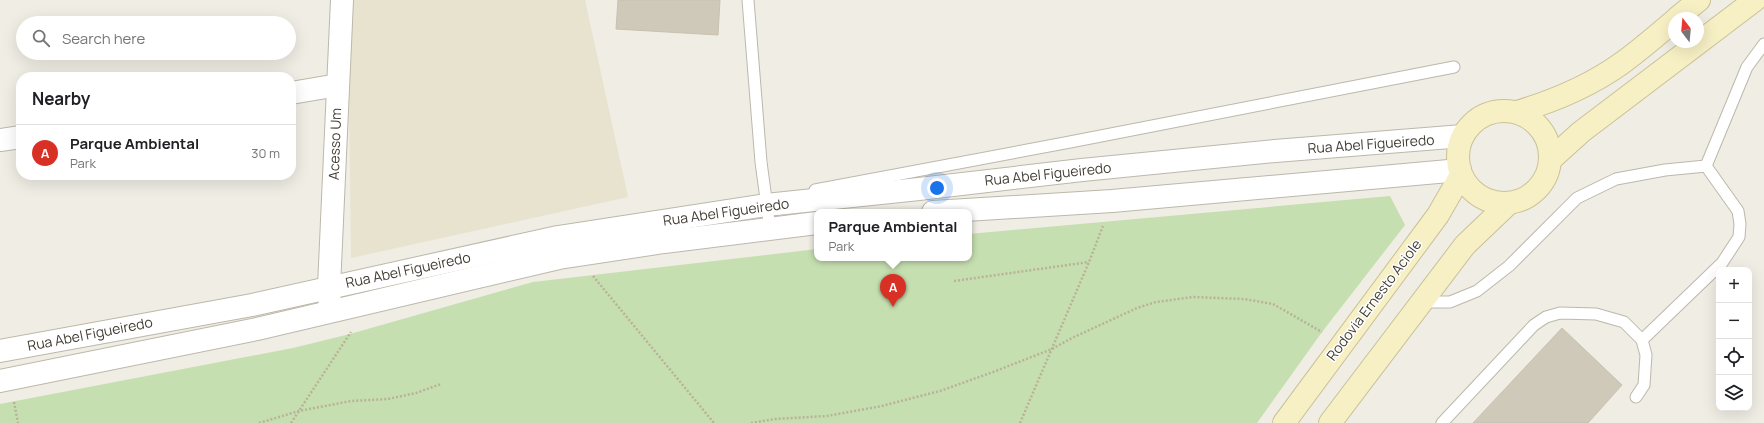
<!DOCTYPE html>
<meta charset="utf-8">
<style>
:root{--surface:#fff;--page:#f2f2f2;--text:#202124;--muted:#757577;--line:#e0e0e0;--accent:#d93025}
body{margin:0;font-family:Manrope,sans-serif;background:var(--page);color:var(--text)}
.controls{position:absolute;right:12px;bottom:12px;display:grid;overflow:hidden;border-radius:8px;box-shadow:0 4px 16px #0002}
.controls button{width:36px;height:36px;display:grid;place-items:center;padding:0;border:0;border-bottom:1px solid var(--line);background:var(--surface);color:var(--text);font:20px sans-serif}
.compass{position:absolute;left:1668px;top:12px;width:36px;height:36px;border-radius:50%;background:var(--surface);box-shadow:0 4px 16px #0002;rotate:344deg}
.you{position:absolute;left:937px;top:188px;width:14px;height:14px;margin:-10px;border:3px solid #fff;border-radius:50%;background:#1a73e8;box-shadow:0 0 0 6px #1a73e833}
.badge{display:grid;place-items:center;width:26px;height:26px;border-radius:50%;background:var(--accent);color:#fff;font-size:13px;font-weight:700}
.pin{position:absolute;translate:-50% -33px;filter:drop-shadow(0 1px 2px #0008)}
.pin::after{content:'';position:absolute;top:21px;width:14px;height:12px;background:inherit;clip-path:polygon(0 0,100% 0,50% 100%)}
.popup{position:absolute;left:814px;top:209px;width:158px;height:52px;box-sizing:border-box;display:grid;place-content:center;border-radius:8px;background:var(--surface);filter:drop-shadow(0 1px 3px #0005);font-size:13px;white-space:nowrap;color:var(--muted)}
.popup b{font-size:15px;color:var(--text)}
.popup::after{content:'';position:absolute;left:50%;top:100%;margin-left:-8px;border:8px solid transparent;border-top-color:var(--surface)}
.list{margin:0;padding:0;list-style:none}
h2{display:flex;justify-content:space-between;align-items:center;height:52px;margin:0;padding:0 16px;font-size:17px}
h2 small{font-size:13px;font-weight:400;color:var(--muted)}
.list li{display:grid;grid-template-columns:26px 1fr auto;gap:12px;align-items:center;box-sizing:border-box;height:56px;padding:0 16px;border-top:1px solid var(--line)}
.list b{display:block;font-size:15px;white-space:nowrap}
.list p{margin:0;font-size:13px;white-space:nowrap;color:var(--muted)}
.list em{font-size:13px;font-style:normal;color:var(--muted)}
.icon{flex:none;width:22px;height:22px;fill:none;stroke:currentColor;stroke-width:2;stroke-linecap:round;stroke-linejoin:round}
.map{position:relative;flex:none;width:1764px;height:423px;overflow:hidden}
.search{position:absolute;background:var(--surface);box-shadow:0 4px 16px #0002;left:16px;top:16px;width:280px;height:44px;display:flex;align-items:center;gap:10px;box-sizing:border-box;padding:0 14px;border-radius:22px;color:var(--muted);font-size:15px}
.panel{position:absolute;background:var(--surface);box-shadow:0 4px 16px #0002;left:16px;top:72px;width:280px;height:108px;border-radius:16px}
.map>svg:first-child{display:block}
.education{fill:#e7e3cf}
.green{fill:#c6dfb0}
.building{fill:#cfc9ba;stroke:#c9c1af}
.lines{fill:none;stroke-linecap:round;stroke-linejoin:round}
.service-casing{stroke:#bcb8aa;stroke-width:13}
.minor-casing{stroke:#bcb8aa;stroke-width:24}
.tertiary-casing{stroke:#bcb8aa;stroke-width:24}
.secondary-casing{stroke:#cac198;stroke-width:24}
.path{stroke:#b9b19a;stroke-width:2.5;stroke-dasharray:2 2;stroke-linecap:butt}
.service{stroke:#fff;stroke-width:11}
.minor{stroke:#fff;stroke-width:22}
.tertiary{stroke:#fff;stroke-width:22}
.secondary{stroke:#f7f0c5;stroke-width:22}
.labels{text-anchor:middle;stroke-width:3;stroke-linejoin:round;paint-order:stroke}
.street-label{font-size:14px;fill:#413d34;stroke:#fff}
</style>
<div class="map">
<svg width="1764" height="423" viewBox="0 0 1764 423">
<rect width="100%" height="100%" fill="#efede4"/>
<path class="education" d="M348,0H585L628,197L351,258Z"/>
<path class="green" d="M1390,196L1405,225L1322,332L1257,423H0V404L293,348L350,334L533,282L817,249V258H969V234Z"/>
<g class="building">
<path d="M618,0H720L718,35L616,29Z"/>
<path d="M1562,328L1622,385L1588,423H1473Z"/>
</g>
<g class="lines">
<g class="service-casing">
<g id="service">
<path d="M748,0L761,162L770,229"/>
<path d="M1706,166L1747,67L1764,44"/>
<path d="M815,190L1070,142L1454,67"/>
<path d="M1421,302H1450L1477,291L1509,266L1577,198L1616,179L1665,170L1706,166"/>
<path d="M1636,397L1644,385L1646,355L1642,340"/>
<path d="M1442,423L1534,325L1546,317L1560,313L1596,314L1624,322L1642,340L1722,263L1739,237L1740,224L1738,211L1706,166"/>
</g>
</g>
<g class="minor-casing">
<g id="minor">
<path d="M291,93L338,85"/>
<path d="M0,140L21,137"/>
<path d="M330,311L329,287L342,0"/>
</g>
</g>
<g class="tertiary-casing">
<g id="tertiary">
<path d="M933,212L1112,201L1460,170"/>
<path d="M0,351L252,305L558,237L766,205L919,189L1082,170L1275,151L1463,136"/>
<path d="M0,381L257,329L559,258L664,242L817,223"/>
</g>
</g>
<g class="secondary-casing">
<g id="secondary">
<path d="M1677,18L1699,0"/>
<circle cx="1504" cy="157" r="46"/>
<path d="M1517,112C1554,101 1590,86 1622,63C1640,50 1657,35 1674,21"/>
<path d="M1550,160L1581,132L1755,0"/>
<path d="M1284,423L1438,215L1461,175"/>
<path d="M1330,423L1465,245L1509,203"/>
</g>
</g>
<g class="path">
<path d="M593,276L714,423"/>
<path d="M954,281L1089,262"/>
<path d="M14,402L18,423"/>
<path d="M259,423L299,411L351,401L388,399L416,393L441,384"/>
<path d="M291,423L351,332"/>
<path d="M751,423L775,419L827,416L882,406L940,391L993,372L1052,349L1072,338L1137,308L1156,302L1193,297L1244,299L1273,304L1322,332"/>
<path d="M1020,423L1089,262L1103,226"/>
</g>
<use href="#service" class="service"/>
<use href="#minor" class="minor"/>
<use href="#tertiary" class="tertiary"/>
<use href="#secondary" class="secondary"/>
</g>
<g class="labels">
<g class="street-label">
<text transform="translate(335 144) rotate(-88)" y="5">Acesso Um</text>
<text transform="translate(1371 144) rotate(-4)" y="5">Rua Abel Figueiredo</text>
<text transform="translate(1048 174) rotate(-6)" y="5">Rua Abel Figueiredo</text>
<text transform="translate(726 212) rotate(-8)" y="5">Rua Abel Figueiredo</text>
<text transform="translate(408 270) rotate(-12)" y="5">Rua Abel Figueiredo</text>
<text transform="translate(1374 300) rotate(-53)" y="5">Rodovia Ernesto Aciole</text>
<text transform="translate(90 334) rotate(-11)" y="5">Rua Abel Figueiredo</text>
</g>
</g>
</svg>
<div class="controls">
<button>+</button>
<button>−</button>
<button><svg class="icon" aria-label="locate" viewBox="0 0 24 24"><circle cx="12" cy="12" r="6"/><path d="M12 2v4M12 18v4M2 12h4M18 12h4"/></svg></button>
<button><svg class="icon" aria-label="layers" viewBox="0 0 24 24"><path d="M12 4l9 5-9 5-9-5zM3 14l9 5 9-5"/></svg></button>
</div>
<svg class="compass" viewBox="-18 -18 36 36"><path d="M0-13l5 13h-10z" fill="#e53935"/><path d="M0 13l5-13h-10z" fill="#757577"/></svg>
<div class="you"></div>
<div class="pin badge" style="left:893px;top:307px">A</div>
<div class="popup"><b>Parque Ambiental</b>Park</div>
<div class="search"><svg class="icon" aria-label="search" viewBox="0 0 24 24"><circle cx="10" cy="10" r="6"/><path d="M15 15l6 6"/></svg>Search here</div>
<section class="panel">
<h2>Nearby<small></small></h2>
<ul class="list">
<li><span class="badge">A</span><div><b>Parque Ambiental</b><p>Park</p></div><em>30 m</em></li>
</ul>
</section>
</div>
